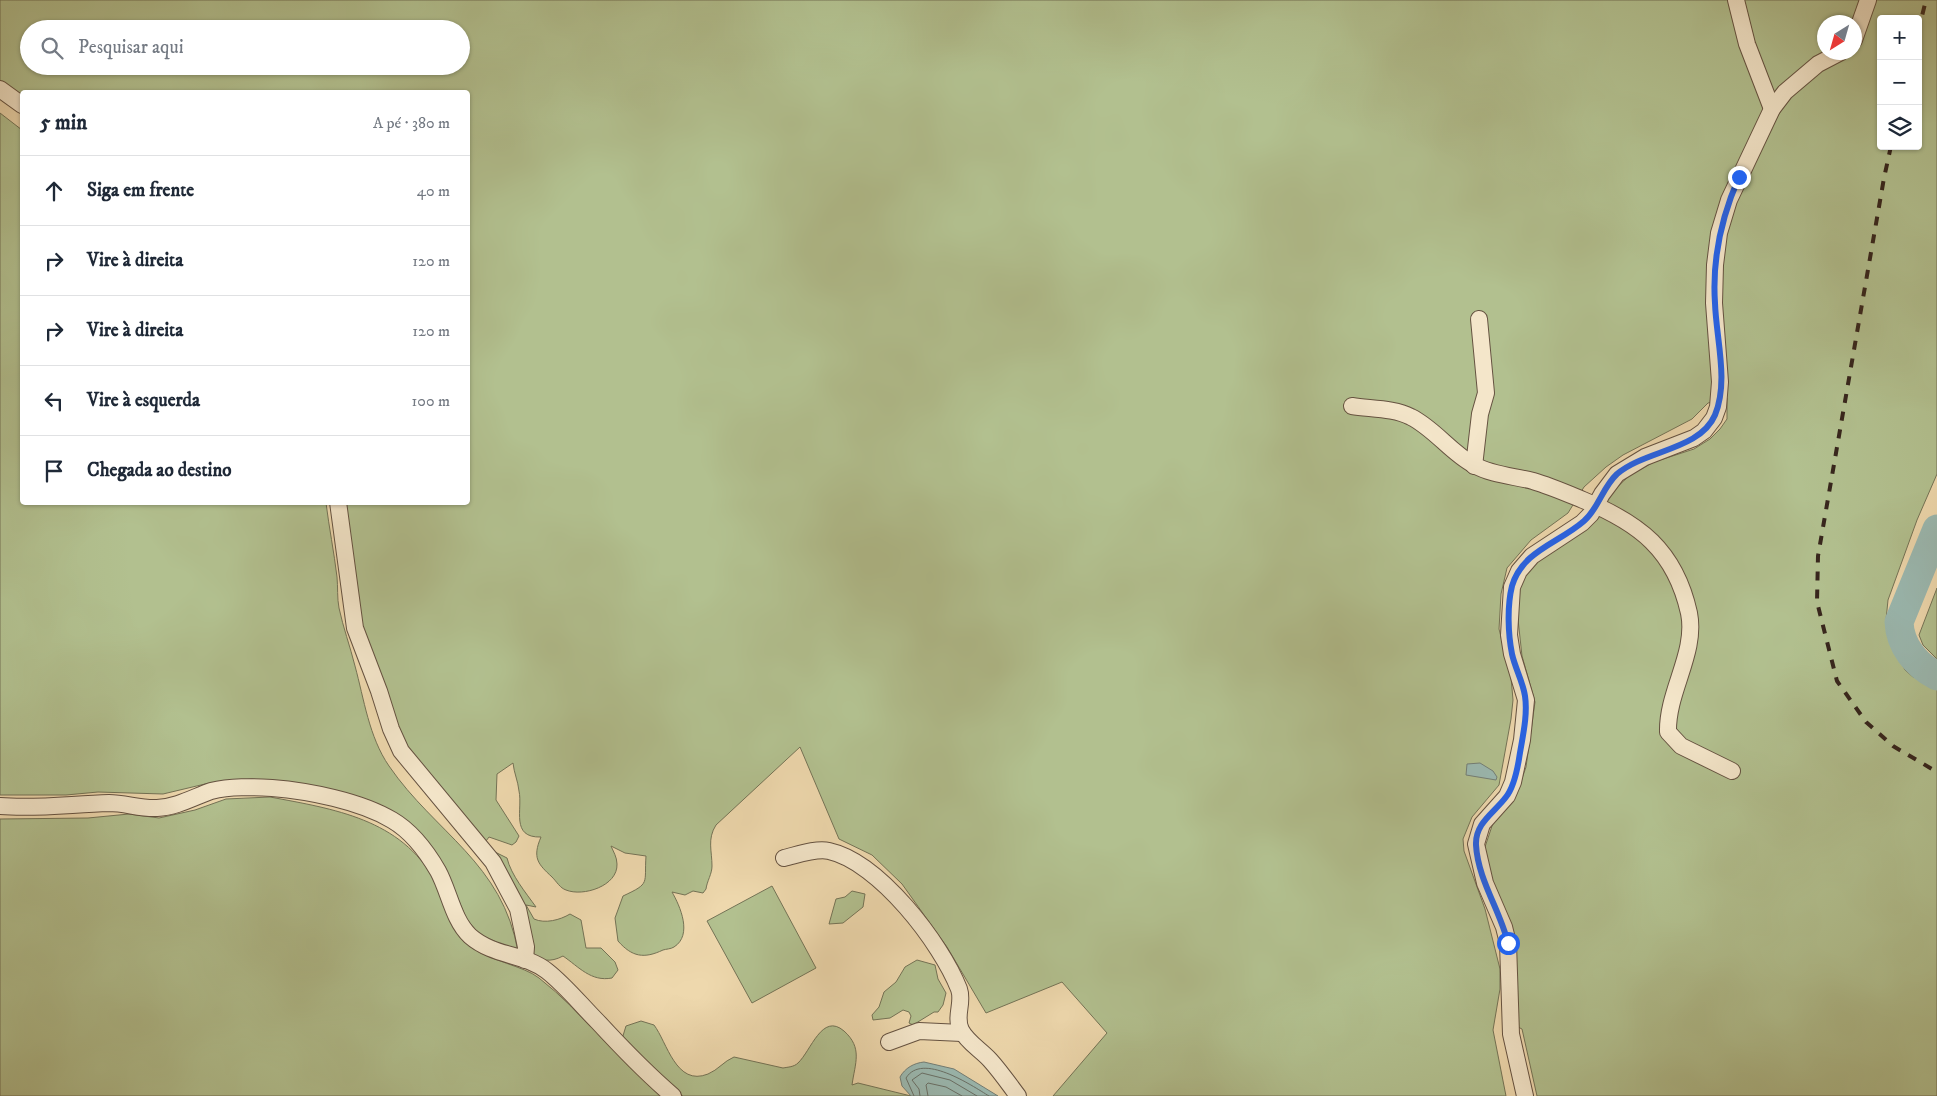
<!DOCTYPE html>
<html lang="pt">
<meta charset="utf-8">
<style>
:root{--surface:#fff;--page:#f2f2f3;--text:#1f2937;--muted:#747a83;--line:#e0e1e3}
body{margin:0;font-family:"IM FELL DW Pica",serif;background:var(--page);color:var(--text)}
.controls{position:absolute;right:15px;top:15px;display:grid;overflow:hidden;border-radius:5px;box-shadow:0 1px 4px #0004}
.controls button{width:45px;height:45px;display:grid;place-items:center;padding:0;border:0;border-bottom:1px solid var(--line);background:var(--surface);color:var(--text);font:25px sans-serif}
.compass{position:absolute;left:1817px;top:15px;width:45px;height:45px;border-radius:50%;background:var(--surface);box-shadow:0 1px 4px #0004;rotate:217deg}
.stop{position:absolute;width:15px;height:15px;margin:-11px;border:4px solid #2563eb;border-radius:50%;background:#fff}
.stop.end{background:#2563eb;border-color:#fff;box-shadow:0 1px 5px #0008}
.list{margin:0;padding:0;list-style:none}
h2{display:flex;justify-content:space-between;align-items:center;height:65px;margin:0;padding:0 20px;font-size:21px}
h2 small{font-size:16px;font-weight:400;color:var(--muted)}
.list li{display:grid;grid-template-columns:32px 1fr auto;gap:15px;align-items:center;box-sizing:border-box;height:70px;padding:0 20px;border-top:1px solid var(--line)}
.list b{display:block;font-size:19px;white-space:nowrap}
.list em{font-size:16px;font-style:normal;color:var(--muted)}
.icon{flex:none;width:28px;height:28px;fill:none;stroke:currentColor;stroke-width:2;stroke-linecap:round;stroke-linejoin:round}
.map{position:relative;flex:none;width:1937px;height:1096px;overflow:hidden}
.search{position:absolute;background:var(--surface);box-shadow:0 1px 4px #0004;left:20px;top:20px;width:450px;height:55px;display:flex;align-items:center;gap:12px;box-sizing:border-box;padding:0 18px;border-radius:28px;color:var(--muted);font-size:19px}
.panel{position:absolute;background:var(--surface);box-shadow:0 1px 4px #0004;left:20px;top:90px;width:450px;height:415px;border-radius:5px}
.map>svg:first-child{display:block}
.green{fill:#b2c08f;stroke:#747356;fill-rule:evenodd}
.water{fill:#9bb9b1;stroke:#737e76}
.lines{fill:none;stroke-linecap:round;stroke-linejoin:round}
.shore{stroke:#697067;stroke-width:1}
.river{stroke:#9bb9b1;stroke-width:29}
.street-casing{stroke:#655241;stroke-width:18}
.street{stroke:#f4e6ca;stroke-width:16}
.rail{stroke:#37261d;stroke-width:4;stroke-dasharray:9 9;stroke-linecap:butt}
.route{stroke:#2563eb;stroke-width:6}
</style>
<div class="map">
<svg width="1937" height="1096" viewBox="0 0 1937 1096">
<rect width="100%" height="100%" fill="#eed8ad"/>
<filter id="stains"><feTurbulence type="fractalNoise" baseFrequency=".004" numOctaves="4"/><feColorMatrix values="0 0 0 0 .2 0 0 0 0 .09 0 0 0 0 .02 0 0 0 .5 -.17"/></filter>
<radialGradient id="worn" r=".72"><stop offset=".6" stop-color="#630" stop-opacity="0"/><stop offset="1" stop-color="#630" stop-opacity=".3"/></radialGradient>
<g class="green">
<path d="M0,0H1937V474L1917,520L1888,600L1886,620L1892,643L1905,670L1913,677L1937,685V1096H1537L1522,1029L1518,1027L1496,899L1483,853L1495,817L1519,787L1526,767L1535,702L1522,656L1517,610L1520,585L1527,572L1630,475L1654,462L1694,449L1710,439L1720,429L1727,419V398L1708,403L1692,419L1623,455L1606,467L1584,487L1568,513L1531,540L1507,568L1501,594L1499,629L1511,677L1513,700L1511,719L1499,785L1472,817L1463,839L1464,851L1485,909L1500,969V989L1493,1030L1506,1096H1053L1107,1033L1062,982L986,1013L947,947L902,884L872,855L839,839L800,747L716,825C707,839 712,851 712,866C712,874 707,881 706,889L703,893L693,891L685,895L672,892C680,906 693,935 674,947C671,949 666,949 663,950C644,959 632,957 618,941L615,918L623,896C651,883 644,884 646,856L625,853L611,846C613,851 617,857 617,864C618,886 583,897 566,890C560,888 557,882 552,877C538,864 532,858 541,837C510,838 523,809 519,791C518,781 514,773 513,763L497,774L496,800L519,836L516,842L512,845L489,837L486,841L408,748L397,725L361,624L345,503L468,502V92H22V97L0,81ZM1881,19H1918V146H1881ZM1824,22H1854V52H1824ZM29,29H461V66H29Z"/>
<path d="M0,113L22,130V502L326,503C329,527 334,552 337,577C338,587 337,598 339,608C343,627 350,646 355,666C364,699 369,737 389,766C435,833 503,863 518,952L479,934L466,918L445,867L428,844L325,789L252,779L205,784L163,794L98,792L66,795H0Z"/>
<path d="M1937,588V659L1923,645L1919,635Z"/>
<path d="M270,797C334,809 401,819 435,881C447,903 450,932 471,947C490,961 524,966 539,978C584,1013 617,1060 662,1096H0V819L88,818L129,814L159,818L195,810L226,799Z"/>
<path d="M491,850L507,858C511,875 526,893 536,907L526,905L534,919C545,924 560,920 570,914L581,920L586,948H601L615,962L618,970L612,978C591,982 579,967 563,956C550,963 542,960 528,956Z"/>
<path d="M772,886L816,968L752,1003L707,921Z"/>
<path d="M852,891L865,894L863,907L843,923L829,924L836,899L845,897Z"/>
<path d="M917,960L935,965L938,979L946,993L943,1005L938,1012H934L913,1025L909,1023L911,1016L909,1012L903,1010L890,1018L873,1020L872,1015L879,1007L884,992L896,982L905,967Z"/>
<path d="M641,1021L654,1025C667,1042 676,1087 708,1074C718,1070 724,1061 734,1057L783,1068C788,1067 794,1067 798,1063C811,1051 822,1012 844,1031C863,1048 855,1063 852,1085L858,1083L911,1096H683L643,1063L622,1039L626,1026Z"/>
</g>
<g class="water">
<path d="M1480,763L1493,771L1497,777L1496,780L1466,775L1467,764Z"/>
<path d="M924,1062L954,1069L998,1096H911L902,1086L900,1077C905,1068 914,1063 924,1062Z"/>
</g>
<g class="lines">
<g class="shore">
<path d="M914,1096L906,1078C922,1052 971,1085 989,1096"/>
<path d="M920,1096L919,1089L912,1080L922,1073L950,1080L977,1096"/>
<path d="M928,1096L926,1085L928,1083L946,1087L962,1096"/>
</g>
<path class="river" d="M1937,529L1899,622C1900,646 1916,665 1937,676"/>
<g class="street-casing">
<g id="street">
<path d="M1736,0L1747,44L1772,109"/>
<path d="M1854,40L1868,0"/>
<path d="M0,89L22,105"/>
<path d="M1352,406C1370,409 1394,408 1411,417C1435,429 1451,453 1474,465C1492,475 1514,476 1533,481C1550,486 1566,493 1583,500C1639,523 1675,550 1689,613C1697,653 1667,691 1668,732L1681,746L1732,771"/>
<path d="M1474,466L1480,414L1486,393L1479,319"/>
<path d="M338,502L355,628L379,691L391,729L401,751L493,862L518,909L526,947L525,960"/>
<path d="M0,806C37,809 72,804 109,803C125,803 141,809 157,808C177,807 194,797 211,791C231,786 252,787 272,788C309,791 360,801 392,820C411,831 427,852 438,871C449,891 453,920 470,936C494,957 524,953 547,971C566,986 581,1005 598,1022C622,1048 646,1073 673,1096"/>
<path d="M784,858C797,855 816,848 829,851C879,862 941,943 959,989C964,1003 954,1016 961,1030C967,1042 981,1050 990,1060C1000,1071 1009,1084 1018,1096"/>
<path d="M889,1042L919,1031L962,1033"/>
<path d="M1525,1096L1511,1034L1508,943L1504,927L1485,883L1476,844L1482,824L1507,796L1513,782L1522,740L1526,700L1512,654L1509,635L1512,587L1519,571L1532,556L1582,523L1591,514L1602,494L1617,474L1645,457L1694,438L1704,431L1714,418L1718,407L1720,382L1714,303L1715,265L1719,233L1729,200L1772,109L1785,92L1818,64L1841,52"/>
</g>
</g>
<use href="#street" class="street"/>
<g class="rail">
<path d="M1918,32L1926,0"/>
<path d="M1891,146L1884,178L1818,556L1817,602L1837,681L1866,722L1893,746L1937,772"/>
</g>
</g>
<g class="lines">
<path class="route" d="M1508,943C1500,910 1478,880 1476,845C1475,823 1494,813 1506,797C1514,787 1517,771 1519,759C1522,739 1528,716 1525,696C1523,682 1515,668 1512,654C1508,634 1507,606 1512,586C1522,551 1559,543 1584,521C1599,508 1602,488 1617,474C1645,450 1700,450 1715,415C1729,381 1716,338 1715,303C1712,259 1721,218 1739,177"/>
</g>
<rect width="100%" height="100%" filter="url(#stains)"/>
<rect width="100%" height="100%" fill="url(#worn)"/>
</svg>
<div class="controls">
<button>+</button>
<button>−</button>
<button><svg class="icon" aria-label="layers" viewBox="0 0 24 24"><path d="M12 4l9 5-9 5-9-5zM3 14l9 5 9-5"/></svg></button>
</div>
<svg class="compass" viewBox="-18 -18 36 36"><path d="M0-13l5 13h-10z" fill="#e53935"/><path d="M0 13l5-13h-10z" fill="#747a83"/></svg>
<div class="stop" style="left:1508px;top:943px"></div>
<div class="stop end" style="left:1739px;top:177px"></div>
<div class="search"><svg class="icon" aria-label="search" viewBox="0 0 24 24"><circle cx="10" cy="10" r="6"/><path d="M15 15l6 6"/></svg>Pesquisar aqui</div>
<section class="panel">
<h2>5 min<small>A pé · 380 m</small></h2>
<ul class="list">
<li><svg class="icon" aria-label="ahead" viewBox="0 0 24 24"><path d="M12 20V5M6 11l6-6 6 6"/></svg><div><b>Siga em frente</b></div><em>40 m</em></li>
<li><svg class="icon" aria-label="right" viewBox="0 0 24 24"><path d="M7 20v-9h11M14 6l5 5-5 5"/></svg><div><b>Vire à direita</b></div><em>120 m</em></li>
<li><svg class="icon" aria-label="right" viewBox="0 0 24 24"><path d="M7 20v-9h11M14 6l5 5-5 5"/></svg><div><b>Vire à direita</b></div><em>120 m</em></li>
<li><svg class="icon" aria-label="left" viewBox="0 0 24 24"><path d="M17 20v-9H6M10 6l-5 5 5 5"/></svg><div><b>Vire à esquerda</b></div><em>100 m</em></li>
<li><svg class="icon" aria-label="arrive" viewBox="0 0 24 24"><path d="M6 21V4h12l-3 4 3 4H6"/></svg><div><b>Chegada ao destino</b></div></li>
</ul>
</section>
</div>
